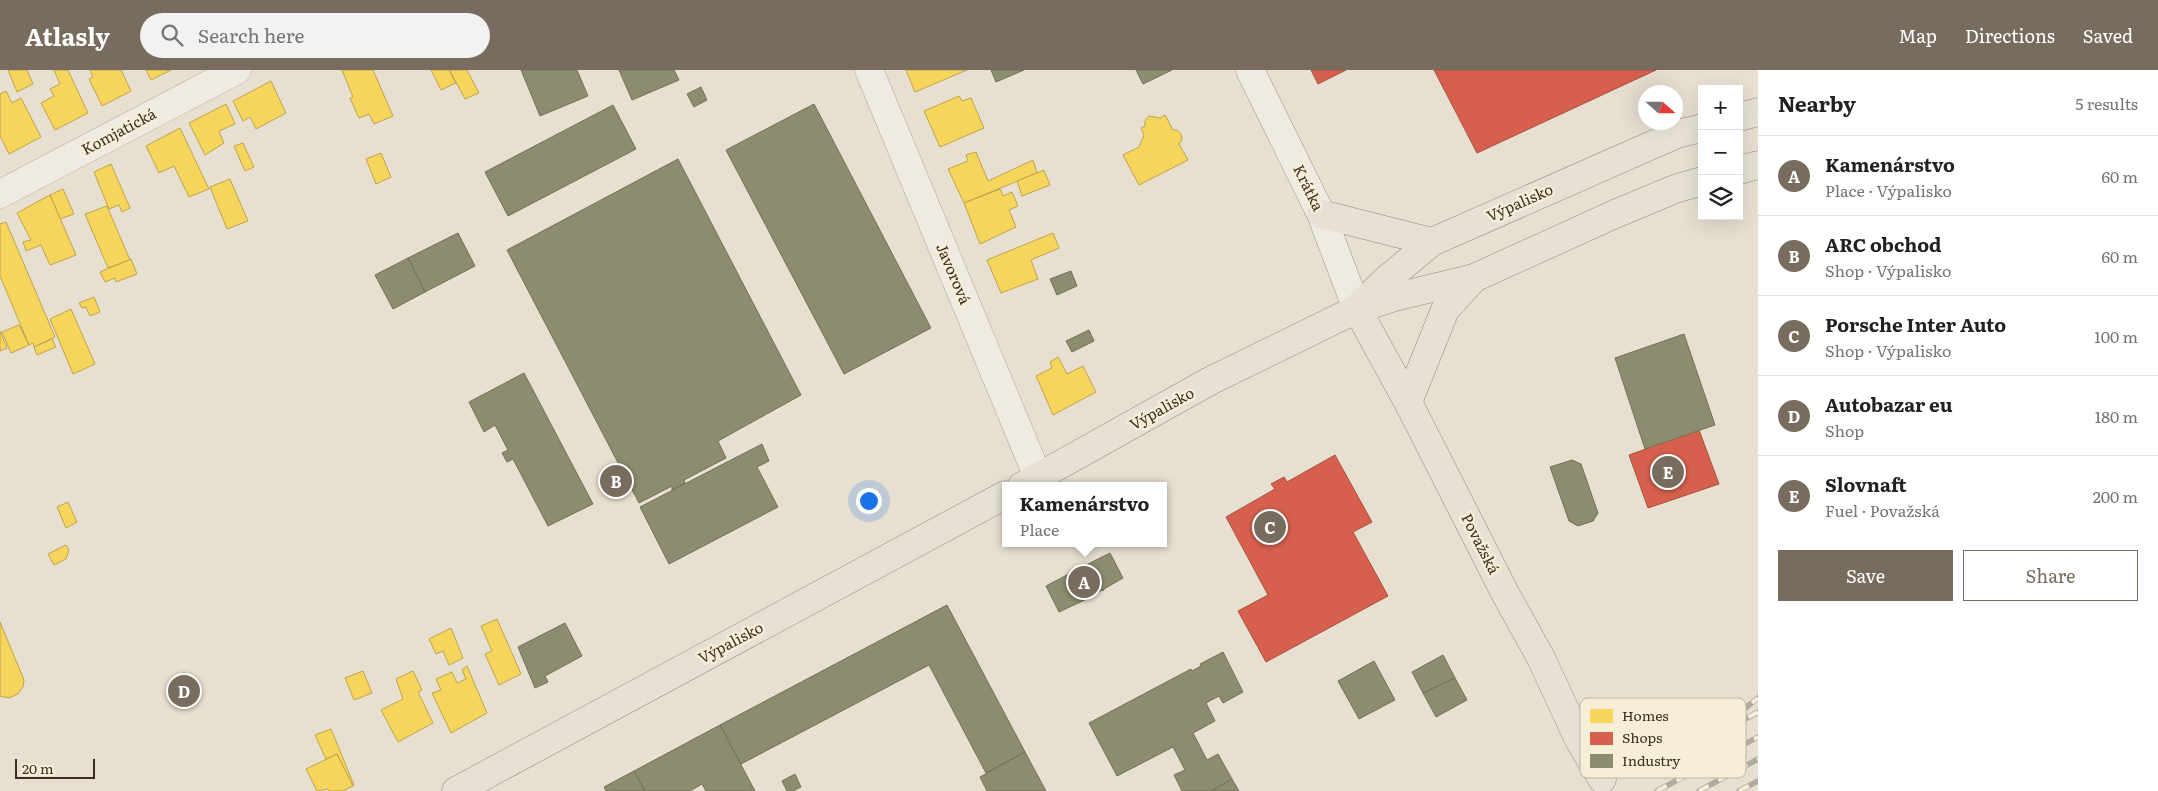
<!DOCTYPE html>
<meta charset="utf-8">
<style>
:root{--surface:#fff;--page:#f2f2f2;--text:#202124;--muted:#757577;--line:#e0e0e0;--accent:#786c5e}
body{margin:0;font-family:Literata,serif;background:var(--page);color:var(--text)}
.controls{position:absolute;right:15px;top:15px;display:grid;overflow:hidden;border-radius:0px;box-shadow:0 5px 20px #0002}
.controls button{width:45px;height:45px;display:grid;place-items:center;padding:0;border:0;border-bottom:1px solid var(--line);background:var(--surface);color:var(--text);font:25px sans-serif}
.compass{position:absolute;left:1638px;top:15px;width:45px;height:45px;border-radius:50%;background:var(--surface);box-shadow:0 5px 20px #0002;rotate:111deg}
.scale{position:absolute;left:15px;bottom:12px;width:80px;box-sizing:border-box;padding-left:5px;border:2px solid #3d2e20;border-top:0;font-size:14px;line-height:18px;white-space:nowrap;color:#3d2e20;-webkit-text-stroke:4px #f7eed8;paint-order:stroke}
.you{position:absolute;left:868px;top:430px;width:18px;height:18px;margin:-12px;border:4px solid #fff;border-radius:50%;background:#1a73e8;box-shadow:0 0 0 8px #1a73e833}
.badge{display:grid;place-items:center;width:32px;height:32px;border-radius:50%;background:var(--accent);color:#fff;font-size:16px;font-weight:700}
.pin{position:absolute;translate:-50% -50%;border:2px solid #fff;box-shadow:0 1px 5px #0006}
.popup{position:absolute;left:1002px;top:412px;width:165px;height:65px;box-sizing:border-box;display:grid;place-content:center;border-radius:0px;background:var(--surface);filter:drop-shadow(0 1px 4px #0005);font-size:16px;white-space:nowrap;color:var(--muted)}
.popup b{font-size:19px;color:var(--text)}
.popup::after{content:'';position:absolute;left:50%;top:100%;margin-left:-10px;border:10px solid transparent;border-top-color:var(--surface)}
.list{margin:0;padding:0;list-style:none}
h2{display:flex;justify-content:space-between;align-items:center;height:65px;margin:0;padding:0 20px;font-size:21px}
h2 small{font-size:16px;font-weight:400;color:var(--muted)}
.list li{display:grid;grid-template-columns:32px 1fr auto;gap:15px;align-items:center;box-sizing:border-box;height:80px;padding:0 20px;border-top:1px solid var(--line)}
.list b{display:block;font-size:19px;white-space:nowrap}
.list p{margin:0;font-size:16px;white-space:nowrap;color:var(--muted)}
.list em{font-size:16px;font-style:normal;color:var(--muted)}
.actions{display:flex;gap:10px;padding:15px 20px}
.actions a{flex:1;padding:11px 0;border:1px solid var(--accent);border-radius:0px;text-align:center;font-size:18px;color:var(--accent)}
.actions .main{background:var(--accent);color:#fff}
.icon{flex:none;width:28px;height:28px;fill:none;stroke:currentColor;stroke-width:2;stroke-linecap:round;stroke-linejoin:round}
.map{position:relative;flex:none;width:1758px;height:721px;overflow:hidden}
header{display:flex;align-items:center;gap:30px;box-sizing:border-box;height:70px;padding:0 25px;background:var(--accent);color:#fff}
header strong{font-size:24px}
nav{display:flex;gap:28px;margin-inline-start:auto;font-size:18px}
.search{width:350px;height:45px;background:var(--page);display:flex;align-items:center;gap:12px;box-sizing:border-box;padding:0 18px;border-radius:28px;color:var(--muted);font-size:19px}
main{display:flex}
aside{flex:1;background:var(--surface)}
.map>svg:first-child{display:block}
.homes{fill:#f6d55c;stroke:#bea34a}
.shops{fill:#d6604d;stroke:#a85140}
.industry{fill:#8c8c6e;stroke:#747057}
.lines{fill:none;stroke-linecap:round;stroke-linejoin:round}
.minor-casing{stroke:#ada599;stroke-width:29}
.secondary-casing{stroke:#9c958a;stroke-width:29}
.primary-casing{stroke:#928b80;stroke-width:29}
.minor{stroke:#efebe3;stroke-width:28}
.secondary{stroke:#efebe3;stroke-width:28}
.primary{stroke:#e6e1d4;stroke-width:28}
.rail-casing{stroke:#afaaa2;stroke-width:5.5}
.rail{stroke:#f7eed8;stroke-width:4;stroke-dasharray:11;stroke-linecap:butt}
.labels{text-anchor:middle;stroke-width:5;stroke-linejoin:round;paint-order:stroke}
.street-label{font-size:15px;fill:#3d2e20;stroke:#f7eed8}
.key{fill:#f7eed8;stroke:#bfb4a1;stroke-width:1}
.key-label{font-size:14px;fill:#3d2e20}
</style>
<header>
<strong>Atlasly</strong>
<div class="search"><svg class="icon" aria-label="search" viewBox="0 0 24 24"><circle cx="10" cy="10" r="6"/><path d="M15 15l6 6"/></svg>Search here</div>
<nav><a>Map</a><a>Directions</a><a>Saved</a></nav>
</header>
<main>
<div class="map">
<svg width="1758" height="721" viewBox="0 0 1758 721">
<rect width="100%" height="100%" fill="#e7e0d1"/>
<g class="homes">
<path d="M8,0H27L33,14L17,22Z"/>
<path d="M54,0H68L88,43L55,60L41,33L54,26L50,19L60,14Z"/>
<path d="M90,0H121L131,21L102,36L89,9L93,7Z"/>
<path d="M146,0H171L151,10Z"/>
<path d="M342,0H373L393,46L374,54L369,44L359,48L350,28L353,27Z"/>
<path d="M431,0H449L456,13L441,20Z"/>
<path d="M452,0H467L479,23L465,29L450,1Z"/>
<path d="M906,0H967L915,22Z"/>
<path d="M271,11L286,43L256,59L250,47L243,51L233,31Z"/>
<path d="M6,21L12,33L21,28L41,67L9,84L0,66V24Z"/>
<path d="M959,26L962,31L971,28L984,58L940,77L924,41Z"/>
<path d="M226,34L235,54L219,61L224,73L205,85L189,53Z"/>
<path d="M1165,45L1173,60H1177L1181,64L1182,70L1179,74L1188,90L1139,115L1123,85L1139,77L1144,65L1141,58L1145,56V51L1149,46L1160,48Z"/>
<path d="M180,58L209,119L189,127L174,96L159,103L146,76Z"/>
<path d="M243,73L254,97L245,101L234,76Z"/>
<path d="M976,82L988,111L1033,90L1037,103L964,133L948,99L968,91L966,85Z"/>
<path d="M381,83L391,107L376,114L366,89Z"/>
<path d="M111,94L130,138L122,142L119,135L109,139L94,102Z"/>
<path d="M1044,100L1050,115L1022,126L1017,111Z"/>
<path d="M230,109L248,151L227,159L210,117Z"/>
<path d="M63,119L74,144L60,149L50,125Z"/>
<path d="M1000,119L1003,126L1012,122L1018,136L1009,140L1016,157L980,174L964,133Z"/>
<path d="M50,125L76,185L50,195L41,175L26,181L23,172L31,170L17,143Z"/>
<path d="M107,136L130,190L108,198L85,144Z"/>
<path d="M6,152L55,267L34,277L33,273L29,275L0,206V154Z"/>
<path d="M1053,163L1059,178L1031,190L1038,209L1001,223L987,190Z"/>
<path d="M131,189L137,204L116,212L115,208L105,212L100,202Z"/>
<path d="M94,227L100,242L90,246L86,237L82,238L79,233Z"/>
<path d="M71,239L95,294L73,304L50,249Z"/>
<path d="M19,255L29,275L11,283L2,262Z"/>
<path d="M0,261L7,278L0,281Z"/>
<path d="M52,269L56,277L37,285L34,277Z"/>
<path d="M1058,287L1067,304L1083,296L1096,322L1053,345L1036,306L1052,298L1050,292Z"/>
<path d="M68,432L77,452L66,458L57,437Z"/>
<path d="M66,475L69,480L66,489L54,495L48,484Z"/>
<path d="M497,549L521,604L499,615L485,584L492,581L481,556Z"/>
<path d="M0,552L24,610L23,617L18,624L9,628L0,626Z"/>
<path d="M451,558L463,588L449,595L443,581L436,584L429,569Z"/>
<path d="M467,596L487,643L451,663L432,623L441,620L436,609L452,602L457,613L466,609L462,600Z"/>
<path d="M363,601L372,623L354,630L345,608Z"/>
<path d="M413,601L422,620L418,622L433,653L398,672L381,640L403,629L396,609Z"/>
<path d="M331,659L354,715L353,716L337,684L326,689L315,665Z"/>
<path d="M337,684L353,716L343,721H329L328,719L317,721L306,699Z"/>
</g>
<g class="shops">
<path d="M1311,0H1346L1318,14Z"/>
<path d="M1434,0H1656L1477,83Z"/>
<path d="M1699,360L1719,414L1648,438L1629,385Z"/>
<path d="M1335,385L1372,452L1353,462L1388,526L1266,592L1238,541L1268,525L1226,447L1275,419L1271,414L1284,407L1287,412Z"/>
</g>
<g class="industry">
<path d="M521,0H577L588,26L540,46Z"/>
<path d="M619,0H674L679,10L632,30Z"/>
<path d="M991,0H1024L996,12Z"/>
<path d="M1136,0H1172L1143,14Z"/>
<path d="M701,17L707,30L694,37L687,24Z"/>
<path d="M814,34L931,258L844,304L726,80Z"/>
<path d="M613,35L636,79L508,146L485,102Z"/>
<path d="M678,89L801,325L718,371L726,388L684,410L685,413L672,420V416L639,433L507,180Z"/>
<path d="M458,163L475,196L425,222L408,188Z"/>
<path d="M408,188L425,222L393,239L375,205Z"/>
<path d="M1071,201L1077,216L1057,225L1050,209Z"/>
<path d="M1089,260L1094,271L1072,282L1066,271Z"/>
<path d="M1684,264L1715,355L1645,379L1615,288Z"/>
<path d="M524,303L593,434L548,456L513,389L507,392L502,383L508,380L495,355L484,362L469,332Z"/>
<path d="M762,374L769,391L757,397L778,437L669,494L640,437Z"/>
<path d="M1572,390L1581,394L1598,443L1593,451L1578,456L1569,451L1550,397Z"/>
<path d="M1110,483L1123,508L1104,519L1103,521L1102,520L1091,527L1059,542L1046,516L1067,505L1071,500L1078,499Z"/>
<path d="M947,535L1025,682L986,703L929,595L741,694L720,655Z"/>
<path d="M565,553L582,586L545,606L548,612L535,618L518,577Z"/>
<path d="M1223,582L1243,622L1223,633L1219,626L1206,633L1215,651L1193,663L1207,690L1218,684L1232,709L1211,721H1182L1174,705L1185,700L1173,677L1117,706L1089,653L1191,599L1192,601L1201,596L1200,594Z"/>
<path d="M1443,585L1455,608L1423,623L1412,602Z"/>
<path d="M1374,591L1395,630L1359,649L1338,611Z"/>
<path d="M1455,608L1467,630L1436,647L1423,623Z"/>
<path d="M720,655L755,721H706L702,714L690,721H645L634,701Z"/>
<path d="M1025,682L1046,721H987L980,707Z"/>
<path d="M634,701L645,721H606L604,717Z"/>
<path d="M795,704L801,717L793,721H787L782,711Z"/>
<path d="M1232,709L1239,721H1211Z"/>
</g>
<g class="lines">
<g class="minor-casing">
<g id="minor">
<path d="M869,0L1038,407"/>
<path d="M0,124L237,0"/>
</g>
</g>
<g class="secondary-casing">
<path id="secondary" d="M1250,0L1321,144L1357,239"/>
</g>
<g class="primary-casing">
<g id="primary">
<path d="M1739,47L1758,42"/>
<path d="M1739,100L1758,95"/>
<path d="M1321,144L1432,172"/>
<path d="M1361,234L1386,210L1432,172L1677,64L1702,58"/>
<path d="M1357,239L1408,332L1505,523L1541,588L1579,670L1602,709"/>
<path d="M1408,332L1445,240L1474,208"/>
<path d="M1022,416L1210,311L1357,239L1395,227L1474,208L1615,144L1675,119L1702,111"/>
<path d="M456,721L1005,425"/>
</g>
</g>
<use href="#minor" class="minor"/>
<use href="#secondary" class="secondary"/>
<use href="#primary" class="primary"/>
<g class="rail-casing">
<g id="rail">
<path d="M1729,658L1758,642"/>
<path d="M1662,696L1733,648L1758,628"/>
<path d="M1657,721L1758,667"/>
<path d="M1699,721L1758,689"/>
<path d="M1739,721L1758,711"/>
</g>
</g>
<use href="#rail" class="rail"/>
</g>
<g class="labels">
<g class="street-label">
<text transform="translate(119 62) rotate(-28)" y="5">Komjatická</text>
<text transform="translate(1308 118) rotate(64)" y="5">Krátka</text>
<text transform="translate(1520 133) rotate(-24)" y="5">Výpalisko</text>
<text transform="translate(953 204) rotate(67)" y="5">Javorová</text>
<text transform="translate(1162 339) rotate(-29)" y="5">Výpalisko</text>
<text transform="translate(1480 474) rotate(63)" y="5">Považská</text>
<text transform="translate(731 573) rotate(-28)" y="5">Výpalisko</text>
</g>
</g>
<rect x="1580" y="628" width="166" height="80" rx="8" class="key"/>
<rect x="1590" y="639" width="23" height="14" fill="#f6d55c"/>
<rect x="1590" y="662" width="23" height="13" fill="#d6604d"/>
<rect x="1590" y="684" width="23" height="14" fill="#8c8c6e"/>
<g class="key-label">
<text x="1622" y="651">Homes</text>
<text x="1622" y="673">Shops</text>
<text x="1622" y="696">Industry</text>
</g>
</svg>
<div class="controls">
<button>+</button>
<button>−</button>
<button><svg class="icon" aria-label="layers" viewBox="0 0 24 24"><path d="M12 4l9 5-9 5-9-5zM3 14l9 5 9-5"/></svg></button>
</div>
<svg class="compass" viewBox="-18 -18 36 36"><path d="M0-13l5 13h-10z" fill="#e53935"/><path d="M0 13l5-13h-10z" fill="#757577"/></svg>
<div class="scale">20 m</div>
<div class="you"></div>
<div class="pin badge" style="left:1084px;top:512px">A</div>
<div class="popup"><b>Kamenárstvo</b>Place</div>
<div class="pin badge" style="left:616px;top:411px">B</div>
<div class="pin badge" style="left:1270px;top:457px">C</div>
<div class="pin badge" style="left:184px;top:621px">D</div>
<div class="pin badge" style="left:1668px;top:402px">E</div>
</div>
<aside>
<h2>Nearby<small>5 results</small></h2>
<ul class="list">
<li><span class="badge">A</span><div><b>Kamenárstvo</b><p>Place · Výpalisko</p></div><em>60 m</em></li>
<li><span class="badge">B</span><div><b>ARC obchod</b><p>Shop · Výpalisko</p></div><em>60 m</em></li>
<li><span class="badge">C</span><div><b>Porsche Inter Auto</b><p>Shop · Výpalisko</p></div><em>100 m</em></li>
<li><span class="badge">D</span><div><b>Autobazar eu</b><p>Shop</p></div><em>180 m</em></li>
<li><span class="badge">E</span><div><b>Slovnaft</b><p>Fuel · Považská</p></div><em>200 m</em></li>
</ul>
<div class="actions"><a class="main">Save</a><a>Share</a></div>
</aside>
</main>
